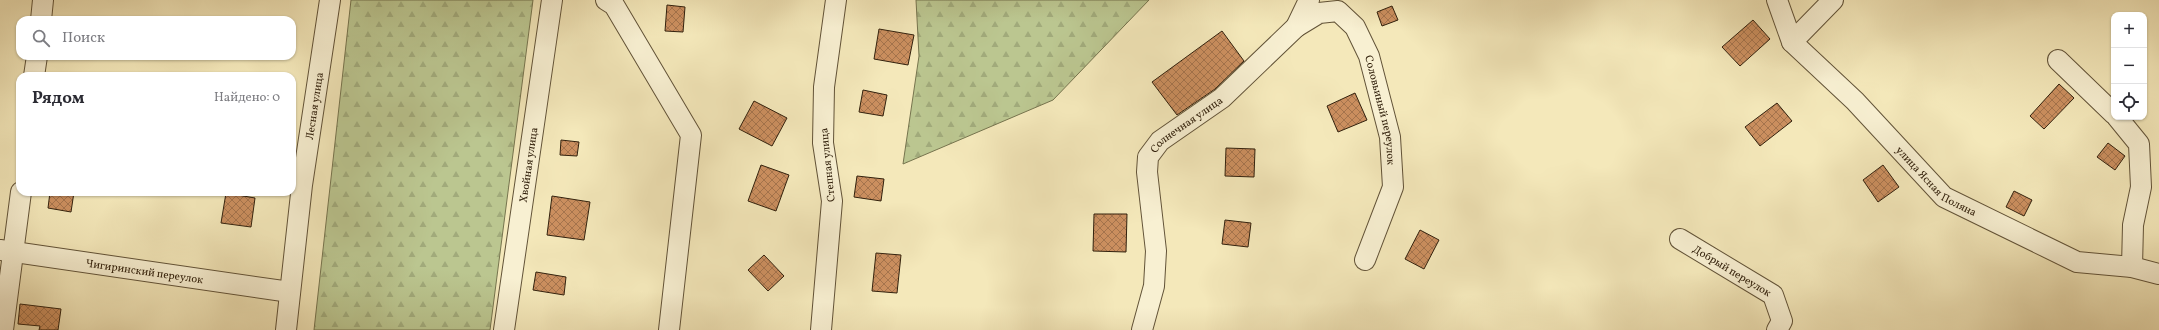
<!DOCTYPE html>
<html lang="ru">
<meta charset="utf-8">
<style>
:root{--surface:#fff;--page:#f7f7f7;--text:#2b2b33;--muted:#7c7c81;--line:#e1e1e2}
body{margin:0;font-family:Vollkorn,serif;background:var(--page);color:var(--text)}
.controls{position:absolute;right:12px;top:12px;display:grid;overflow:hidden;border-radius:8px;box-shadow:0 1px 3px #0004}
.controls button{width:36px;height:36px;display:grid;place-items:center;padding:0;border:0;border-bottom:1px solid var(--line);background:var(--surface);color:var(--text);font:20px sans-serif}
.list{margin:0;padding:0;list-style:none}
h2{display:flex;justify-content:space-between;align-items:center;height:52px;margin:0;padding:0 16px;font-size:17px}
h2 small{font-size:13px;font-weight:400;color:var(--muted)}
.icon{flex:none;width:22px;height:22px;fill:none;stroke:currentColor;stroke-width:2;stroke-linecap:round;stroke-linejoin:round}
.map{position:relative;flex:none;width:2159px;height:330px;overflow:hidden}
.search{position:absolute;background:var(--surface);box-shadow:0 1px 3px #0004;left:16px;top:16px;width:280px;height:44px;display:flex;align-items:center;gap:10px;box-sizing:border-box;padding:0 14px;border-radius:12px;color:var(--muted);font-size:15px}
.panel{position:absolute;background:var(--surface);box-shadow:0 1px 3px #0004;left:16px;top:72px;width:280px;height:124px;border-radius:12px}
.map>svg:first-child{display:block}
.forest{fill:url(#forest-firs);stroke:#76744e}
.building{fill:url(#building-cross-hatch);stroke:#32210d}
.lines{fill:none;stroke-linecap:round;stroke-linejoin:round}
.minor-casing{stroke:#625338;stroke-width:22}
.minor{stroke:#f8f0d2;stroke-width:20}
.labels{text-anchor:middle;stroke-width:4;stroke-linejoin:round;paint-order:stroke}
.street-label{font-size:11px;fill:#32210d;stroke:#f8f0d2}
</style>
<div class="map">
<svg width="2159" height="330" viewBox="0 0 2159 330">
<defs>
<pattern id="forest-firs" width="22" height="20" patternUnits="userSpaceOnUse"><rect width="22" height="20" fill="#bbc690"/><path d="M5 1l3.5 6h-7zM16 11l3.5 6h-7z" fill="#a1aa7b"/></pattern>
<pattern id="building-cross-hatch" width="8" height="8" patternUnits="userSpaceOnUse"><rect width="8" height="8" fill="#cb8f5f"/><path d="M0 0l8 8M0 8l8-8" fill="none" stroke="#a5744d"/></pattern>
</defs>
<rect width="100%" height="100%" fill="#f4e8ba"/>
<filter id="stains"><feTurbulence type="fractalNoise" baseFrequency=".005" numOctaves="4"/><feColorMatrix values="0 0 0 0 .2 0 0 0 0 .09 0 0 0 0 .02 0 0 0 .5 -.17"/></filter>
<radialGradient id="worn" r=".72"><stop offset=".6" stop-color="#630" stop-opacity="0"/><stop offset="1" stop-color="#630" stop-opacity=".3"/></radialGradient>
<g class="forest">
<path d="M351,0H533L490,330H314Z"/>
<path d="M916,0H1149L1053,100L903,164L919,56Z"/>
</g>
<g class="building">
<path d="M667,5L685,7L683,32L665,31Z"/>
<path d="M1392,6L1398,20L1382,26L1377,12Z"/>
<path d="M1753,20L1770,39L1740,66L1722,47Z"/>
<path d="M879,29L914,35L908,65L874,59Z"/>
<path d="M1222,31L1244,61L1215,89L1177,115L1152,82Z"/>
<path d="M2059,84L2074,98L2044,129L2030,116Z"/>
<path d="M863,90L887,95L883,116L859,112Z"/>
<path d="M1355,93L1367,120L1338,132L1327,106Z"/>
<path d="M754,101L787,118L772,146L739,129Z"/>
<path d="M1777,103L1792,121L1760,146L1745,127Z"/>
<path d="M561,140L579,142L577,156L560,155Z"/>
<path d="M2108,143L2125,156L2115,170L2097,157Z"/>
<path d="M1226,148L1255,149L1254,177L1225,176Z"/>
<path d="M761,165L789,175L776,211L748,201Z"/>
<path d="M1883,165L1899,187L1878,202L1863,180Z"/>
<path d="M857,176L884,179L881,201L854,197Z"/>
<path d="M2014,191L2032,200L2024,216L2006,207Z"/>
<path d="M50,192H74L71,212L48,208Z"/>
<path d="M226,193L255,198L251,227L221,223Z"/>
<path d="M552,196L590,202L584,240L547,235Z"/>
<path d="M1094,214H1127L1126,252L1093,251Z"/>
<path d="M1225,220L1251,223L1248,247L1222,244Z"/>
<path d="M1420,230L1439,240L1424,269L1405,259Z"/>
<path d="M876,253L901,255L897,293L872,291Z"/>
<path d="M764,255L784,276L768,291L748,270Z"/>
<path d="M536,272L566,277L564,295L533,290Z"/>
<path d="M20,304L61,309L58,330H39L40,326L18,324Z"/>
</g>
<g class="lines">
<g class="minor-casing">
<g id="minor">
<path d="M606,0L614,5L691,135L669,330"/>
<path id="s1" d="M1777,0L1792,42L1855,101L1944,197L2077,262L2132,267L2159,274"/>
<path d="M41,20L43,0"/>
<path id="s2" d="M1296,27L1319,13L1338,11L1355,27L1369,56L1390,137L1393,187L1365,260"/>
<path d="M1792,42L1833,0"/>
<path d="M2058,60L2114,114"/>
<path d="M34,76L37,56"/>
<path d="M2117,117L2139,144L2141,187L2133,225L2132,267"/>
<path id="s3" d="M1680,239L1773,295L1782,321L1777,330"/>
<path id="s4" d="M0,250L290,292"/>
<path d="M3,330L21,192"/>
<path id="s5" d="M286,330L302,185L330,0"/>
<path id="s6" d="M504,330L552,0"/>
<path d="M821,330L832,201L823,143L824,87L836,0"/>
<path id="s7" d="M1142,330L1154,286L1156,251L1147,172L1148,157L1160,141L1222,98L1296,27L1309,0"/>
</g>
</g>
<use href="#minor" class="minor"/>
</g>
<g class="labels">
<g class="street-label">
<text dy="4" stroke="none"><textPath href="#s5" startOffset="226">Лесная улица</textPath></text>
<text dy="4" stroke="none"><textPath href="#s2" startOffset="157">Соловьиный переулок</textPath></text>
<text dy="4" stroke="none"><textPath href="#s7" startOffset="226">Солнечная улица</textPath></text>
<text dy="4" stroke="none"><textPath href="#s6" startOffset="167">Хвойная улица</textPath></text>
<text transform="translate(827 165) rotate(-96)" y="4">Степная улица</text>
<text dy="4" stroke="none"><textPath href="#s1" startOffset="246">улица Ясная Поляна</textPath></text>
<text dy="4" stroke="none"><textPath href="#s4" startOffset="146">Чигиринский переулок</textPath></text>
<text dy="4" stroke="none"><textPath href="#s3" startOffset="61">Добрый переулок</textPath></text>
</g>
</g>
<rect width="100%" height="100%" filter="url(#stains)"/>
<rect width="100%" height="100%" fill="url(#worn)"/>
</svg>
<div class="controls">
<button>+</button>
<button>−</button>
<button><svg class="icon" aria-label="locate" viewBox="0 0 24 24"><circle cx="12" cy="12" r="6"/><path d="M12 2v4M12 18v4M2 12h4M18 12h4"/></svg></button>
</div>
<div class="search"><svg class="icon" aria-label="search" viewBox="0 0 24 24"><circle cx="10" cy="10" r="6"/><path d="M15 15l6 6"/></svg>Поиск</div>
<section class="panel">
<h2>Рядом<small>Найдено: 0</small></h2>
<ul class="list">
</ul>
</section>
</div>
